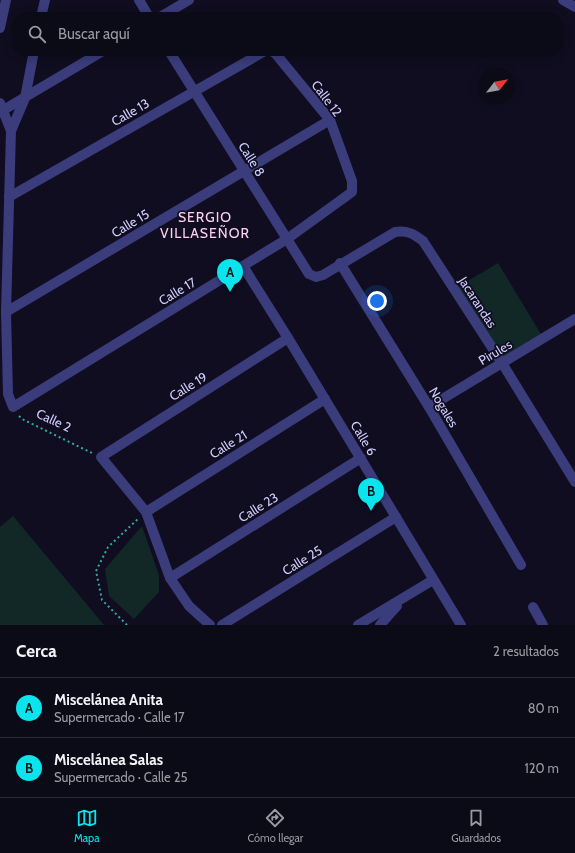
<!DOCTYPE html>
<html lang="es">
<meta charset="utf-8">
<style>
:root{--surface:#0b0a17;--page:#191824;--text:#f1f3f6;--muted:#9a9aa1;--line:#2b2b36;--accent:#0ae4ec}
body{margin:0;font-family:Cabin,sans-serif;background:var(--page);color:var(--text)}
.compass{position:absolute;left:479px;top:68px;width:36px;height:36px;border-radius:50%;background:var(--surface);box-shadow:0 2px 10px #0003;rotate:59deg}
.you{position:absolute;left:377px;top:301px;width:14px;height:14px;margin:-10px;border:3px solid #fff;border-radius:50%;background:#1a73e8;box-shadow:0 0 0 6px #1a73e833}
.badge{display:grid;place-items:center;width:26px;height:26px;border-radius:50%;background:var(--accent);color:#111;font-size:13px;font-weight:700}
.pin{position:absolute;translate:-50% -33px;filter:drop-shadow(0 1px 2px #0008)}
.pin::after{content:'';position:absolute;top:21px;width:14px;height:12px;background:inherit;clip-path:polygon(0 0,100% 0,50% 100%)}
.list{margin:0;padding:0;list-style:none}
h2{display:flex;justify-content:space-between;align-items:center;height:52px;margin:0;padding:0 16px;font-size:17px}
h2 small{font-size:13px;font-weight:400;color:var(--muted)}
.list li{display:grid;grid-template-columns:26px 1fr auto;gap:12px;align-items:center;box-sizing:border-box;height:60px;padding:0 16px;border-top:1px solid var(--line)}
.list b{display:block;font-size:15px;white-space:nowrap}
.list p{margin:0;font-size:13px;white-space:nowrap;color:var(--muted)}
.list em{font-size:13px;font-style:normal;color:var(--muted)}
.icon{flex:none;width:22px;height:22px;fill:none;stroke:currentColor;stroke-width:2;stroke-linecap:round;stroke-linejoin:round}
.map{position:relative;flex:none;width:575px;height:625px;overflow:hidden}
.search{position:absolute;background:var(--surface);box-shadow:0 2px 10px #0003;left:12px;right:12px;top:12px;height:44px;display:flex;align-items:center;gap:10px;box-sizing:border-box;padding:0 14px;border-radius:16px;color:var(--muted);font-size:15px}
.sheet{height:172px;background:var(--surface)}
nav{display:flex;justify-content:space-around;align-items:center;box-sizing:border-box;height:56px;border-top:1px solid var(--line);background:var(--surface);font-size:11px;color:var(--muted)}
nav a{display:grid;justify-items:center;gap:2px}
nav .on{color:var(--accent)}
.map>svg:first-child{display:block}
.green{fill:#112826}
.lines{fill:none;stroke-linecap:round;stroke-linejoin:round}
.path{stroke:#33ab9c;stroke-width:2;stroke-dasharray:2 3;stroke-linecap:butt}
.street{stroke:#3a3c7c;stroke-width:10}
.labels{text-anchor:middle;stroke-width:3.5;stroke-linejoin:round;paint-order:stroke}
.street-label{font-size:13px;fill:#d0cdfd;stroke:#0f0d1f}
.neighbourhood-label{font-size:14px;letter-spacing:1px;fill:#fdcfef;stroke:#0f0d1f}
</style>
<div class="map">
<svg width="575" height="625" viewBox="0 0 575 625">
<rect width="100%" height="100%" fill="#0f0d1f"/>
<g class="green">
<path d="M498,263L544,339L503,364L456,288Z"/>
<path d="M13,516L104,625H0V527Z"/>
<path d="M142,526L159,575V592L134,619L109,596L105,569Z"/>
</g>
<g class="lines">
<g class="path">
<path d="M19,416L22,419L92,453"/>
<path d="M127,625L102,600L96,571L108,547L138,519"/>
</g>
<g class="street">
<path d="M139,0L149,17"/>
<path d="M563,0L575,7"/>
<path d="M41,17L45,0"/>
<path d="M160,17L189,0"/>
<path d="M0,28L6,0"/>
<path d="M34,51L25,98L11,131L6,312L8,394L13,407L287,239L352,192V181L330,120L275,53L271,51"/>
<path d="M169,51L309,274L316,277L323,275L395,232C407,230 414,234 423,241L502,363L575,482"/>
<path d="M0,103L11,131"/>
<path d="M0,112L103,51"/>
<path d="M9,197L265,51"/>
<path d="M340,263L429,407L521,565"/>
<path d="M243,266L288,338L461,625"/>
<path d="M6,312L330,120"/>
<path d="M429,407L575,319"/>
<path d="M146,512L325,399"/>
<path d="M170,578L361,458"/>
<path d="M533,607L543,625"/>
<path d="M210,625L189,606L170,578L146,512L101,457L288,338"/>
<path d="M222,625L396,517"/>
<path d="M358,625L433,580"/>
<path d="M380,625L397,606"/>
</g>
</g>
<g class="labels">
<g class="street-label">
<text transform="translate(327 98) rotate(53)" y="5">Calle 12</text>
<text transform="translate(130 112) rotate(-30)" y="5">Calle 13</text>
<text transform="translate(252 159) rotate(58)" y="5">Calle 8</text>
<text transform="translate(130 223) rotate(-31)" y="5">Calle 15</text>
<text transform="translate(177 291) rotate(-31)" y="5">Calle 17</text>
<text transform="translate(478 302) rotate(57)" y="5">Jacarandas</text>
<text transform="translate(495 352) rotate(-31)" y="5">Pirules</text>
<text transform="translate(188 386) rotate(-32)" y="5">Calle 19</text>
<text transform="translate(444 407) rotate(59)" y="5">Nogales</text>
<text transform="translate(54 420) rotate(25)" y="5">Calle 2</text>
<text transform="translate(364 438) rotate(59)" y="5">Calle 6</text>
<text transform="translate(228 444) rotate(-32)" y="5">Calle 21</text>
<text transform="translate(258 507) rotate(-32)" y="5">Calle 23</text>
<text transform="translate(302 560) rotate(-32)" y="5">Calle 25</text>
</g>
<g class="neighbourhood-label">
<text x="205" y="222">SERGIO<tspan x="205" dy="16">VILLASEÑOR</tspan></text>
</g>
</g>
</svg>
<svg class="compass" viewBox="-18 -18 36 36"><path d="M0-13l5 13h-10z" fill="#e53935"/><path d="M0 13l5-13h-10z" fill="#9a9aa1"/></svg>
<div class="you"></div>
<div class="pin badge" style="left:230px;top:292px">A</div>
<div class="pin badge" style="left:371px;top:511px">B</div>
<div class="search"><svg class="icon" aria-label="search" viewBox="0 0 24 24"><circle cx="10" cy="10" r="6"/><path d="M15 15l6 6"/></svg>Buscar aquí</div>
</div>
<section class="sheet">
<h2>Cerca<small>2 resultados</small></h2>
<ul class="list">
<li><span class="badge">A</span><div><b>Miscelánea Anita</b><p>Supermercado · Calle 17</p></div><em>80 m</em></li>
<li><span class="badge">B</span><div><b>Miscelánea Salas</b><p>Supermercado · Calle 25</p></div><em>120 m</em></li>
</ul>
</section>
<nav>
<a class="on"><svg class="icon" aria-label="map" viewBox="0 0 24 24"><path d="M3 6l6-2 6 2 6-2v14l-6 2-6-2-6 2zM9 4v14M15 6v14"/></svg>Mapa</a>
<a><svg class="icon" aria-label="directions" viewBox="0 0 24 24"><path d="M12 3l9 9-9 9-9-9zM9 14v-3h6M13 9l2 2-2 2"/></svg>Cómo llegar</a>
<a><svg class="icon" aria-label="saved" viewBox="0 0 24 24"><path d="M7 4h10v16l-5-4-5 4z"/></svg>Guardados</a>
</nav>
